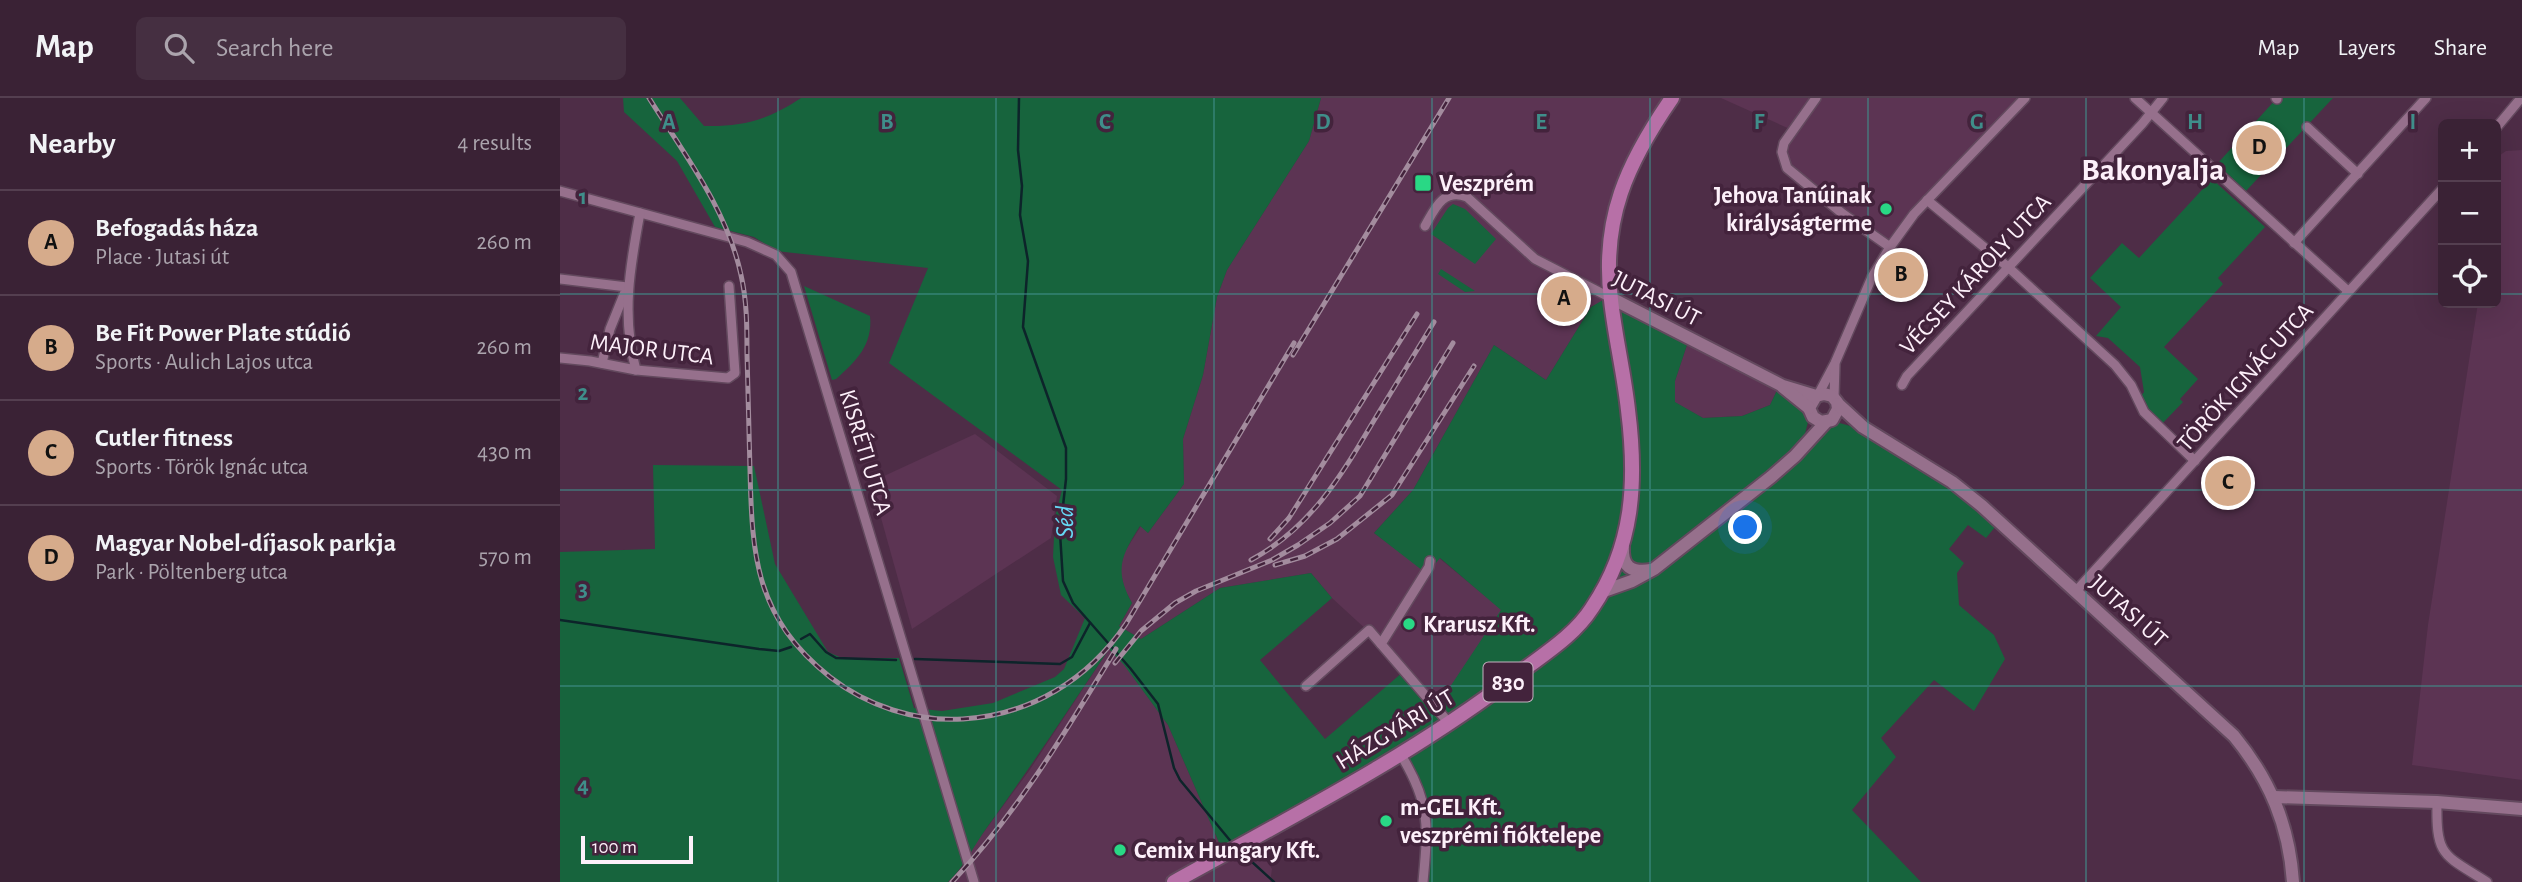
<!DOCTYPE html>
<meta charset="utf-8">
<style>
:root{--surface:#3a2235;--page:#452f41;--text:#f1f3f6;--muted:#aba4ad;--line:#543f50;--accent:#d6ab8b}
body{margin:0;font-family:"Alegreya Sans",sans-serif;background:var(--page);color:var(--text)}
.controls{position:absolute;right:21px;top:21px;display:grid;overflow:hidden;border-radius:10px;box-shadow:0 7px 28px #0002}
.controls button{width:63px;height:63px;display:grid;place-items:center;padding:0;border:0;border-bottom:2px solid var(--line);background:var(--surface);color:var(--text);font:35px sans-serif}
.scale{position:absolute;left:21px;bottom:18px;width:112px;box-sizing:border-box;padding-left:7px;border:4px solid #fdf0fa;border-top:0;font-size:19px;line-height:24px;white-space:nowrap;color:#fdf0fa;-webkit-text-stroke:5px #43233c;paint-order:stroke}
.you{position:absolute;left:1186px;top:430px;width:24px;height:24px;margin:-18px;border:5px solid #fff;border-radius:50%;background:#1a73e8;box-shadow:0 0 0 10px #1a73e833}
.badge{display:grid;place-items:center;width:46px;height:46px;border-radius:50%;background:var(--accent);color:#111;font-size:23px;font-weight:700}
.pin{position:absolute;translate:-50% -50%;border:4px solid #fff;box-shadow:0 2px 7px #0006}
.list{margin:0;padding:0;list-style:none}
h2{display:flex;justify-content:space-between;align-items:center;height:91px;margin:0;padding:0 28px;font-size:30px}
h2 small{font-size:23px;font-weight:400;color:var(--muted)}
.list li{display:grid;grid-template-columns:46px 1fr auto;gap:21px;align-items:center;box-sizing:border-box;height:105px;padding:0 28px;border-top:2px solid var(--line)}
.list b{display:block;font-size:26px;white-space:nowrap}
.list p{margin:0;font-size:23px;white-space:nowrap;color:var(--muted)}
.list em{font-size:23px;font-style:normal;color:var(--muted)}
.icon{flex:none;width:38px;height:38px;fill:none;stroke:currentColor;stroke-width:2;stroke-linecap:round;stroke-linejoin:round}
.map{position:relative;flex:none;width:1962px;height:784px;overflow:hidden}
header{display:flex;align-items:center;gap:42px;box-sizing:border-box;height:98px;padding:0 35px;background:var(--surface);border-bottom:2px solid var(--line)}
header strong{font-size:33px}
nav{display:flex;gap:38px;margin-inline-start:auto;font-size:24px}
.search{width:490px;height:63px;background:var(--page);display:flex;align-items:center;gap:18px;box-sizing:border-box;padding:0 24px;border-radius:10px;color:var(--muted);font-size:26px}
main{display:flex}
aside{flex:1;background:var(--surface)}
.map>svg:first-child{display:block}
.built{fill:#5c3453}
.green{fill:#17643d}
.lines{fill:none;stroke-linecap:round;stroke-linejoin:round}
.stream{stroke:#0d242a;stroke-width:2.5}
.street-casing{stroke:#63495e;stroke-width:12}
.secondary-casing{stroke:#63495e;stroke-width:16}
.primary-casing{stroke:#63495e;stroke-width:18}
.street{stroke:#96708c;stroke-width:9}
.secondary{stroke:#96708c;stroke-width:12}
.primary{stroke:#b770a7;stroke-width:14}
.rail-casing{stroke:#a38c9e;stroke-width:5}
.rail{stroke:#43233c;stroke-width:2.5;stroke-dasharray:8;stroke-linecap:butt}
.grid{fill:none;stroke:#3f8e8a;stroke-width:2;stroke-opacity:0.55}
.poi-dot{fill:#29d885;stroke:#43233c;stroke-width:2.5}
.labels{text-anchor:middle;stroke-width:7;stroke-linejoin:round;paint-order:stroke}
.shield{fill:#43233c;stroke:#c5b2c1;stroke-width:2}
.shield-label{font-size:23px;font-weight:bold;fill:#fdf0fa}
.poi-label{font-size:24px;font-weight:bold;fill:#fdf0fa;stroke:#43233c;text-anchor:start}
.street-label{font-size:24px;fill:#fdf0fa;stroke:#43233c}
.water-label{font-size:26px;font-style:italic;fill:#66d8f4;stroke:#43233c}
.district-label{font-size:32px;font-weight:bold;fill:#fdf0fa;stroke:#43233c}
.grid-label{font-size:23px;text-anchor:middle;font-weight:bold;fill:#3f8e8a;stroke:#43233c;stroke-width:7;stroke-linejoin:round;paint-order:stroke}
</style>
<header>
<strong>Map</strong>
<div class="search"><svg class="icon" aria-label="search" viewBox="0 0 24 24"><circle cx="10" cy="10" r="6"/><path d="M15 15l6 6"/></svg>Search here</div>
<nav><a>Map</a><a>Layers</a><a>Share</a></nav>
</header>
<main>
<aside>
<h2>Nearby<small>4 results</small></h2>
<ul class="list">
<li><span class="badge">A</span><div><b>Befogadás háza</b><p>Place · Jutasi út</p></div><em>260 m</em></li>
<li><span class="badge">B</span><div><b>Be Fit Power Plate stúdió</b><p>Sports · Aulich Lajos utca</p></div><em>260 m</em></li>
<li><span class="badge">C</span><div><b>Cutler fitness</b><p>Sports · Török Ignác utca</p></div><em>430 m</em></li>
<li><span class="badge">D</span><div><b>Magyar Nobel-díjasok parkja</b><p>Park · Pöltenberg utca</p></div><em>570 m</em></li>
</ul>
</aside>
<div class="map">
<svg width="1962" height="784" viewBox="0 0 1962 784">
<rect width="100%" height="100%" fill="#4e2d47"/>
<g class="built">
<path d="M761,0H1113L1061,89L1053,200L1031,209L986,282L934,247L853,392L814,435L868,475L879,460L942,512L876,611L809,534L772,500L751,475L660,490L581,541L559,528L572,505L565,492L560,473L564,455L581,428L588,435L624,386L623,341L643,277L657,199L667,172L749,43Z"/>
<path d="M1161,0H1464L1328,147L1231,74L1223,59L1232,32Z"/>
<path d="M1962,52V682L1852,667L1868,527L1918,205H1936V60L1946,53Z"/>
<path d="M1130,238L1220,286L1210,307L1182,318L1143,320L1114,304L1115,283Z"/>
<path d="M415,336L497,398L491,440L352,531L311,384Z"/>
<path d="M549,551L564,566L608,627L664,756L693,740L712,771L710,784H388L401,772L415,746L469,673Z"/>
</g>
<g class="green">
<path d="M63,0H120L144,28C182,29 208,22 241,0H761L749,43L667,172L657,199L643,277L623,341L624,386L588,435L580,428C561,458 554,472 572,505L559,528L581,541L660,490L751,475L772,500L700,562L765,641L843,574L876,610L941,512L880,460L867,476L814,435L853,392L934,247L986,282L1031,209L1043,202L1053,200L1130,238L1115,283V304L1143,320L1182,318L1210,307L1220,286L1250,316L1243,344L1272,323L1309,333L1440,423L1426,440L1408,427L1389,451L1404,465L1397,475L1399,507L1434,537L1445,561L1414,613L1374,582L1321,640L1336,659L1292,712L1361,784H864L867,718L841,656L664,756L608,627L564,567L549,551C509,611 470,670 428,728C414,747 405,768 388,784H0V454L95,451L93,367L194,368L215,466L268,554L282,560H339L354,610L382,613L433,605L495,579L504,571L525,520L501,497L493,459L495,419L502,392L329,265L368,170L216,153L194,139L155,129L117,63L64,14Z"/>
<path d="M1717,0H1773L1686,93L1657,66Z"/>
<path d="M1652,81L1705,129L1658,180L1663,186L1604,249L1638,281L1620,301L1623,304L1599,329L1578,302L1584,294L1580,269L1548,240L1536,238L1561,209L1530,180L1562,145L1579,160Z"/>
<path d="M893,106L905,111L936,141L915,166L871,136L888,110Z"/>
<path d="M881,171L915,193L905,194L878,176Z"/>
<path d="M244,188L310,218C313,247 296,263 276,281L272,282Z"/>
</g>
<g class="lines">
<g class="stream">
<path d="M459,0L458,52L462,88L460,117L468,163L463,229L506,350V381L500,435L503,483L513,505L570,570L598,606L614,670L620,682L673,746"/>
<path d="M0,522L199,551L219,553L231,549"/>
<path d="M241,541L250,536L266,554L276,560L336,562"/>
<path d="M355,561L500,566L512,559L530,525"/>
<path d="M680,753L714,784"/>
</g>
<g class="street-casing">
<g id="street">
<path d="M1256,0L1224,45L1222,54L1227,70L1283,116L1330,149"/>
<path d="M1575,0L1788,193"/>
<path d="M1716,0L1717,1"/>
<path d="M1747,29L1798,76"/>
<path d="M1936,30L1961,0"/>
<path d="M0,93L187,144L216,157L231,174L414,784"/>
<path d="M1367,102L1448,169L1555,267L1571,287L1584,314L1635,363"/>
<path d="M865,128C875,110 883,90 907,99L975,161L1051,200"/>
<path d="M1734,145L1866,0"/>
<path d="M0,181L67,189L50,231L42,265"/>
<path d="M0,260L30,263L76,272L168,280L175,275L169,188"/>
<path d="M76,272C61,219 70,168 80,115"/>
<path d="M1342,287L1347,278L1582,26L1603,0"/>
<path d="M1258,297L1275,265L1312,179L1330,149L1354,116L1465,0"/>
<path d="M1274,300L1275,267"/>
<path d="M870,463L869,469L821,546L889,625"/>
<path d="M1516,493L1883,90"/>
<path d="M746,588L809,532L821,546"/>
<path d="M841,657C871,706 868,729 863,784"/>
<path d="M1877,704C1876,759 1883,756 1927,784"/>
</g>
</g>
<g class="secondary-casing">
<g id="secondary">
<path d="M1051,200L1223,288L1256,298L1264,296L1272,298L1277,304L1278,311L1272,322L1261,324L1253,319L1249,310L1256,298"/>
<path d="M1223,289L1249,310"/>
<path d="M1278,306L1303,329L1392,384L1422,408L1674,638C1710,682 1729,727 1733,784"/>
<path d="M1063,449C1062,469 1071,475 1091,472"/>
<path d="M1041,494L1072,483L1094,471L1211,379L1235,358L1266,324"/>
<path d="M1714,699L1877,704L1962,711"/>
</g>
</g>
<g class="primary-casing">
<path id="primary" d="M614,784C731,719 851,658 958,576C984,556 1014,538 1032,510C1074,448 1077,383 1068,312C1064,275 1055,239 1051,202C1041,121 1067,65 1112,0"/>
</g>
<use href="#street" class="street"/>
<use href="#secondary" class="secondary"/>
<use href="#primary" class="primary"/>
<g class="rail-casing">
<g id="rail">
<path d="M89,0C124,56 167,111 181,177C187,203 187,229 187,256C188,294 189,333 190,372C192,460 196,520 270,579C307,608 356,624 403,621C470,617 528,582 566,526L734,245"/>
<path d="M733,257L889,0"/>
<path d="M710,441L729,420L857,216"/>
<path d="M691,462C750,430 780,380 813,324C833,291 854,257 874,224"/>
<path d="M715,467L745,458L777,441L832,397L914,268"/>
<path d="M555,565L581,533L615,505L636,493L712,462L738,447L770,425L800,398L893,245"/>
<path d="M392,784C458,714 506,633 556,551"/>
</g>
</g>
<use href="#rail" class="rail"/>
</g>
<path class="grid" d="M218,0V784M436,0V784M654,0V784M872,0V784M1090,0V784M1308,0V784M1526,0V784M1744,0V784M0,196H1883M1936,196H1962M0,392H1962M0,588H1962"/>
<g class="poi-dot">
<rect x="854" y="76" width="18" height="18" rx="3.5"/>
<circle cx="1326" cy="111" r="7"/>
<circle cx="849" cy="526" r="7"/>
<circle cx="826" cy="723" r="7"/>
<circle cx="560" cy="752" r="7"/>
</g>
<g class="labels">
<rect class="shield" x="923.5" y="564.5" width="49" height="39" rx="5"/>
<g class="shield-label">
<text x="948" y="592">830</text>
</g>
<g class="poi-label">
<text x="879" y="93">Veszprém</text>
<text x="1312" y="105" text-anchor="end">Jehova Tanúinak<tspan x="1312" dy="28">királyságterme</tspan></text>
<text x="863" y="534">Krarusz Kft.</text>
<text x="840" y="717">m-GEL Kft.<tspan x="840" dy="28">veszprémi fióktelepe</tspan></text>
<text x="574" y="760">Cemix Hungary Kft.</text>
</g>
<g class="street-label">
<text transform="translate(1415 176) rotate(-47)" y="8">VÉCSEY KÁROLY UTCA</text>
<text transform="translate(1097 200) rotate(27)" y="8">JUTASI ÚT</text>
<text transform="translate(92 251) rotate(7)" y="8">MAJOR UTCA</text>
<text transform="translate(1685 279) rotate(-48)" y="8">TÖRÖK IGNÁC UTCA</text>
<text transform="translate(306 354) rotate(73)" y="8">KISRÉTI UTCA</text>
<text transform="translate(1569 513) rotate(42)" y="8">JUTASI ÚT</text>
<text transform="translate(835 631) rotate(-31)" y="8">HÁZGYÁRI ÚT</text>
</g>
<g class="water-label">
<text transform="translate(504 424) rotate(-89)" y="9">Séd</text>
</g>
<g class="district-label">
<text x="1593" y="82">Bakonyalja</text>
</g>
</g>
<g class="grid-label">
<text x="109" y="31">A</text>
<text x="327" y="31">B</text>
<text x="545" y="31">C</text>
<text x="763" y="31">D</text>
<text x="981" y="31">E</text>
<text x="1199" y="31">F</text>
<text x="1417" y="31">G</text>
<text x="1635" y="31">H</text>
<text x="1853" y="31">I</text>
<text x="23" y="106">1</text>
<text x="23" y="302">2</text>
<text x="23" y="498">3</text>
<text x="23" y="694">4</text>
</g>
</svg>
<div class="controls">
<button>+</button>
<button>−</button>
<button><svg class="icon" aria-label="locate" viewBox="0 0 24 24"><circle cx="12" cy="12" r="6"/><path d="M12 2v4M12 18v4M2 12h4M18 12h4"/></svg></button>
</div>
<div class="scale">100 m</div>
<div class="you"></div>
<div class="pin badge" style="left:1004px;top:201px">A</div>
<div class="pin badge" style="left:1341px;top:177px">B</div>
<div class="pin badge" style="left:1668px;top:385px">C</div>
<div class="pin badge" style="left:1699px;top:50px">D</div>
</div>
</main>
